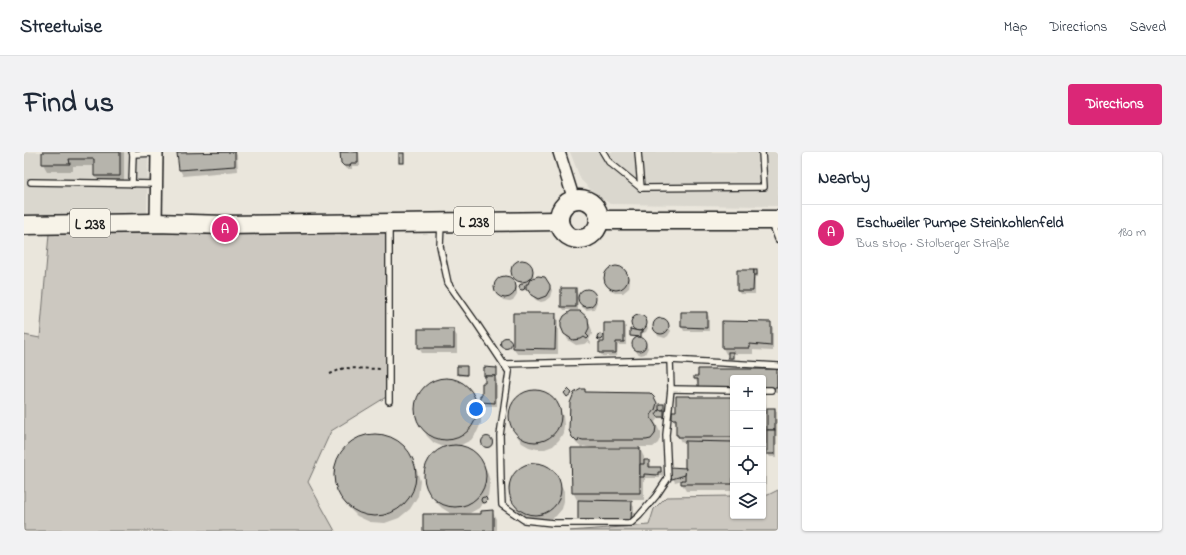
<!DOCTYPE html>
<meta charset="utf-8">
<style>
:root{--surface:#fff;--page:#f2f2f3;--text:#1f2937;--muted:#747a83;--line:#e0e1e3;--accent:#db2777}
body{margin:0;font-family:"Indie Flower",sans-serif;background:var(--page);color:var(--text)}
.controls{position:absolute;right:12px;bottom:12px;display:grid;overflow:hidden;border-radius:4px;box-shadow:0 1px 3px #0004}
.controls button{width:36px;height:36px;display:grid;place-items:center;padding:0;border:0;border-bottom:1px solid var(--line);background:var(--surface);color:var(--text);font:20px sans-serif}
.you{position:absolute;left:452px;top:257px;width:14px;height:14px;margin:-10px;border:3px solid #fff;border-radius:50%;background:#1a73e8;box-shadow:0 0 0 6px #1a73e833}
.badge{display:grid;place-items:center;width:26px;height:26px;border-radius:50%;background:var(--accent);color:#fff;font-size:13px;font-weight:700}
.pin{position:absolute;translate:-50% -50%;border:2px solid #fff;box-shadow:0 1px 4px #0006}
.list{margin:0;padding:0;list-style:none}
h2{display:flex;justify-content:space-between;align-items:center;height:52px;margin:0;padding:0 16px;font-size:17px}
h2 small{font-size:13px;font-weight:400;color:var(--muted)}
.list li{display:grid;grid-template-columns:26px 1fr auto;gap:12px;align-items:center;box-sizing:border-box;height:56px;padding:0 16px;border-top:1px solid var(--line)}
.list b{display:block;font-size:15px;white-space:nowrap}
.list p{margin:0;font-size:13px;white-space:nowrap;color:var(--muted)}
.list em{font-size:13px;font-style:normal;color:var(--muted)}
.icon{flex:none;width:22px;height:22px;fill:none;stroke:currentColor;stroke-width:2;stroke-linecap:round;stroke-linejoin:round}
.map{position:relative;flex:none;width:754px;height:379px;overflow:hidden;border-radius:4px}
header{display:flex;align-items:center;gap:24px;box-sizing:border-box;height:56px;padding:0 20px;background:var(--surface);border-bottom:1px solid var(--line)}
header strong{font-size:19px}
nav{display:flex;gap:22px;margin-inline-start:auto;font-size:14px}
.intro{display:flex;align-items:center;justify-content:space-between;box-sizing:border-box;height:96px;padding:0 24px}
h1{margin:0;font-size:28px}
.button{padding:10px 18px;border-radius:4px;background:var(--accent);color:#fff;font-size:14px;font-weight:700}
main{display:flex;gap:24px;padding:0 24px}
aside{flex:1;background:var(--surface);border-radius:4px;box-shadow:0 1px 3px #0004}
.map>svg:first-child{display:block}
.built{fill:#dad7ce}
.green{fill:#ccc8c0;stroke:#74726e}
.shadow{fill:#0003}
.building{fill:#b6b4ac;stroke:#1c1c1c}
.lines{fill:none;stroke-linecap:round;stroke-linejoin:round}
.service-casing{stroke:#1c1c1c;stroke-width:8}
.minor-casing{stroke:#1c1c1c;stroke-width:14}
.primary-casing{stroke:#1c1c1c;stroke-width:21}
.path{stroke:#1c1c1c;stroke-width:2;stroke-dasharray:3 3;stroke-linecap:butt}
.service{stroke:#f7f3e8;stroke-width:5.5}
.minor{stroke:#f7f3e8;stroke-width:11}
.primary{stroke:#f7f3e8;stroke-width:18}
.labels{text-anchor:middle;stroke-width:4;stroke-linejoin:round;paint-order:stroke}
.shield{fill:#f7f3e8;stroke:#5e5c59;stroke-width:1}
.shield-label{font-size:16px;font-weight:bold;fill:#1c1c1c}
</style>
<header>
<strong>Streetwise</strong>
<nav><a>Map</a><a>Directions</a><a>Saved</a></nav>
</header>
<div class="intro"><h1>Find us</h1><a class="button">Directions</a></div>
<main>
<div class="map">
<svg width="754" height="379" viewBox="0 0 754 379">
<rect width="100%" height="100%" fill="#eae6dc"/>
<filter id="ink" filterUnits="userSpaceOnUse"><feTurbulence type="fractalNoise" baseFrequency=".025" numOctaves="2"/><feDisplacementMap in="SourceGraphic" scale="8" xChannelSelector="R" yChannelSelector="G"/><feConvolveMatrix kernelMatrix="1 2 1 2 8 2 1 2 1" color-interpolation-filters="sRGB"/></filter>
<g filter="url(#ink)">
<g class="built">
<path d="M0,0H124L123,62L0,64Z"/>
<path d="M546,0H754V54L586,52L570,41L557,28Z"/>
</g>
<g class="green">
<path d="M368,79L367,242L307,279L284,330L311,379H0V183L16,186L25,82Z"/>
<path d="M754,338V379H545L625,373L630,357L642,345L709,344V364H739V343H744Z"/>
</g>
<g class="shadow">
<path d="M19,0H100V31H76L71,24V14H49V19H23L19,12Z"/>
<path d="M177,0H213H211L213,3L214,19L159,24L156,18L154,1Z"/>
<path d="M317,0H335L336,14H328V17H323L318,11Z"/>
<path d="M501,109L509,118L510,126L525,134L528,138L526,145L521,149L517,150L512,148L503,138V132H498L499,133L492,127L489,123V116L493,110Z"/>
<path d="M592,114L599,117L606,128L605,136L599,141H591L587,139L582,132L581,124L584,117Z"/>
<path d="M729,119H733L734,121V125H731V142H716L714,139Z"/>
<path d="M479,125L486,126L493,135V142L489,148L486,149L479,148L472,139V132L476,127Z"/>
<path d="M499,133L501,138L498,139L496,134Z"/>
<path d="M552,137L554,144L558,139L565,138L569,141L573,150L570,157L562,158L558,155L555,144H554V158H540L538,155Z"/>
<path d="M683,161L685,165V179H660L658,175Z"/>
<path d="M490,162H531L534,168V202H493L490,196Z"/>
<path d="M614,165H618L624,176L622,180L617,182V186L620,187L624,196L621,202L617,203L613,201L609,192L612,185H608L607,184V178H612L609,172L610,167Z"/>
<path d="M563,167L568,178V182L565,188L567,191V192L564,190L560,192L552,193L544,188L541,182Z"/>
<path d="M639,167L642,168L647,179L644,184L641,186L634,184L630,173L633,168Z"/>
<path d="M746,171L749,176V199L729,198V202H709L708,208L706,207L705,202H702L699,196Z"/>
<path d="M600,172L602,175V193H594L593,204H578L576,200L583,191Z"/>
<path d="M429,178L433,184V201H398L395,196Z"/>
<path d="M575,184L577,185L578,189L575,188Z"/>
<circle cx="483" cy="192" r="5"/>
<path d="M434,215H442L443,224H435Z"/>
<path d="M752,218L754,221V241H739V226H709V241H679L671,227Z"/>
<path d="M462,225H473H471L473,229V254H459L457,250V244H459L462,232Z"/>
<path d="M415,228H424L434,230L443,235L453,251L457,261V271L453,280L447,288L435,294L445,297L453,303L463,319L466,329L464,344L461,347L463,350L461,352L459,350L455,356L446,361L438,362V363H458L468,359L472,367V379H400L434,363V362L426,361L418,356L411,349L402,332L401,322L403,312L409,304L416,298L422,296L410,291L403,284L394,267L392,257L394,248L398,239L406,232Z"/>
<path d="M560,238L562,241L629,245L636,256L639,253L640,254V266L635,265L631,270L636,280V286L634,291L629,295H576V297H616L620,305V309H625L627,312V316H637L639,320V324L636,323V326H621V328H620V348H606L610,355V373H558L555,367V348H553L549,340L568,296L559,294L558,296L552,291L548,283L546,278L547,249L551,242Z"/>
<path d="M509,239L517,240L525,243L531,249L539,264L540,273L539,281L535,288L529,294L521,297H513L505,295L498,291L488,276L486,268V260L489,252L494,245L501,241Z"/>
<path d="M666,246H709V339H662L658,332L662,329V327L651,330L649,327L662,317V292L657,290L653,282V274L649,267L653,260Z"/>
<path d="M739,247L742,253V257H751L753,260V305H746L742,299V339H739V292L744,300V292H739Z"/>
<path d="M353,282L367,286L379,294L392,315L396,329L394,344L386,357L375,366L361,371L346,370L333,364L322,353L311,332V317L316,303L325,291L338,284Z"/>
<circle cx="464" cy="291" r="5"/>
<path d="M510,312L519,313L527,317L532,324L540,340V349L538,357L532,364L524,369L516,371L499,365L493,358L486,342L485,333L488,325L494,318L501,313Z"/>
</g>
<g class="building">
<path d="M18,0H96V24H70V7H45L46,12H18Z"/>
<path d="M211,0V14L155,18L153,1Z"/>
<path d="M316,0H334V11H327L326,14H320L317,11Z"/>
<rect x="375" y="1" width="5" height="10"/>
<circle cx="498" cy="119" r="11"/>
<circle cx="592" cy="126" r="12"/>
<path d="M713,118H730L729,139H713Z"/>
<rect x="730" y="118" width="3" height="5"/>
<path d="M514,124L521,125L526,133V137L522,144L514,147L507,143L504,138H502V132H504L506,127Z"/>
<circle cx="481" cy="135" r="11"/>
<circle cx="498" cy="135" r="3"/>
<rect x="537" y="136" width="15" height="19"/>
<circle cx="563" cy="146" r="9"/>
<path d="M547,159H556L564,166L565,176L562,182L565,185L563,187L560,185L557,187L549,188L540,182L537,175V170L540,164Z"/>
<path d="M657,160H683V176L657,175Z"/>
<path d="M489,161H532L531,197L489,196Z"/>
<circle cx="615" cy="171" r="8"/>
<circle cx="637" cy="174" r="8"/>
<path d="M698,169L747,170V194L726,192V196H698Z"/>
<path d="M580,171H600V190H592V201H575V190H580Z"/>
<rect x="394" y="177" width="36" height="19"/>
<path d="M606,177L615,179L619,178V180H617V185L606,184Z"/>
<circle cx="576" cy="185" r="3"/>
<circle cx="615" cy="192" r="7"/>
<circle cx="482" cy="191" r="5.5"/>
<rect x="704" y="200" width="5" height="6"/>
<path d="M433,214H443V223L433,222Z"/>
<path d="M460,215L473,216V224H460Z"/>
<path d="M674,217H753V236H739V226H709V235H674V227H670V224H674Z"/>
<path d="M461,224H471V251L456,250V243H458V231H461Z"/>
<circle cx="422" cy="257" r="31"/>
<path d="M544,237L548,241L543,245L540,241Z"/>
<path d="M557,237H561V240L626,241L630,245L633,251L631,258L627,263V266L632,274L631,282L627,287L622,288H559L555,287L554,290L552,289L548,285L545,278L546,251L550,241Z"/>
<circle cx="511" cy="264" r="26"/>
<path d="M652,244H666V245H709V285H654V283H652V267H648V259H652Z"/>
<rect x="635" y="252" width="5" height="6"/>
<rect x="743" y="256" width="8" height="22"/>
<path d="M635,258H640V265H634L632,262Z"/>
<rect x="743" y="278" width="8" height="24"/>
<circle cx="351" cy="323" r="41"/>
<circle cx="463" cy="290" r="5.5"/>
<path d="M661,289L709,290V332H657V328H661Z"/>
<circle cx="431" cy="324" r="31"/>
<path d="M547,296H616V341H548Z"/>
<path d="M620,308H625V315H637V320H634V323L620,322V325H616V312H620Z"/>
<circle cx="511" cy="337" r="26"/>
<path d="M646,315L662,316L661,323L648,327L646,325Z"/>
<circle cx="460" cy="348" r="3"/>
<path d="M554,348L608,349L607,368H554Z"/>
<path d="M469,358V379H399V362H457V359Z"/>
</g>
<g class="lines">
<g class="service-casing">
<g id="service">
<path d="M108,0L109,2L133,1"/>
<path d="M579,0L585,10L617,36L740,35L738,0"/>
<path d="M614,0L617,36"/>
<path d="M7,30L133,32"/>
<path d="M108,32L109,2"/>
<path d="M748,71L754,87"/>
<path d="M417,72L416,94L424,131L453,172L485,220L476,283L477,331L478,353L500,368L529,371H607L615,364L632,344L644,326L642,283L647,237L646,208L754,214"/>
<path d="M480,212L646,208"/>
<path d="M647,237L709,238"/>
<path d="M739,238H747"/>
<path d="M365,249V73"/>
</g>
</g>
<g class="minor-casing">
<g id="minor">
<path d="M535,0L550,48"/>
<path d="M132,71L133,0"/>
</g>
</g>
<g class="primary-casing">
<g id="primary">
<circle cx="555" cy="67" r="20"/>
<path d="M576,68H754"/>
<path d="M0,73L132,71L201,73L535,69"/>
</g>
</g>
<path class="path" d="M306,222L320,216L358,217"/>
<use href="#service" class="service"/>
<use href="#minor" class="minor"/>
<use href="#primary" class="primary"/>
</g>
</g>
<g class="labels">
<g class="shield">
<rect x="430" y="55" width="40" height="28" rx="3"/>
<rect x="46" y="57" width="40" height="28" rx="3"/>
</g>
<g class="shield-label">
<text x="450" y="75">L 238</text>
<text x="66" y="77">L 238</text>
</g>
</g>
</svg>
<div class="controls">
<button>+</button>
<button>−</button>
<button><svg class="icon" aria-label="locate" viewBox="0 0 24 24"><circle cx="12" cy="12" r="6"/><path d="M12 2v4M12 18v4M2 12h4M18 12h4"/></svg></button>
<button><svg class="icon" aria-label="layers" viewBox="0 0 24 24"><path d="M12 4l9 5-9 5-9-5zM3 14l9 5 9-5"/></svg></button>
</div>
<div class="you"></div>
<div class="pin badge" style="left:201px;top:77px">A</div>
</div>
<aside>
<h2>Nearby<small></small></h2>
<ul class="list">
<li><span class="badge">A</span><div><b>Eschweiler Pumpe Steinkohlenfeld</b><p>Bus stop · Stolberger Straße</p></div><em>180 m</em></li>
</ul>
</aside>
</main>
